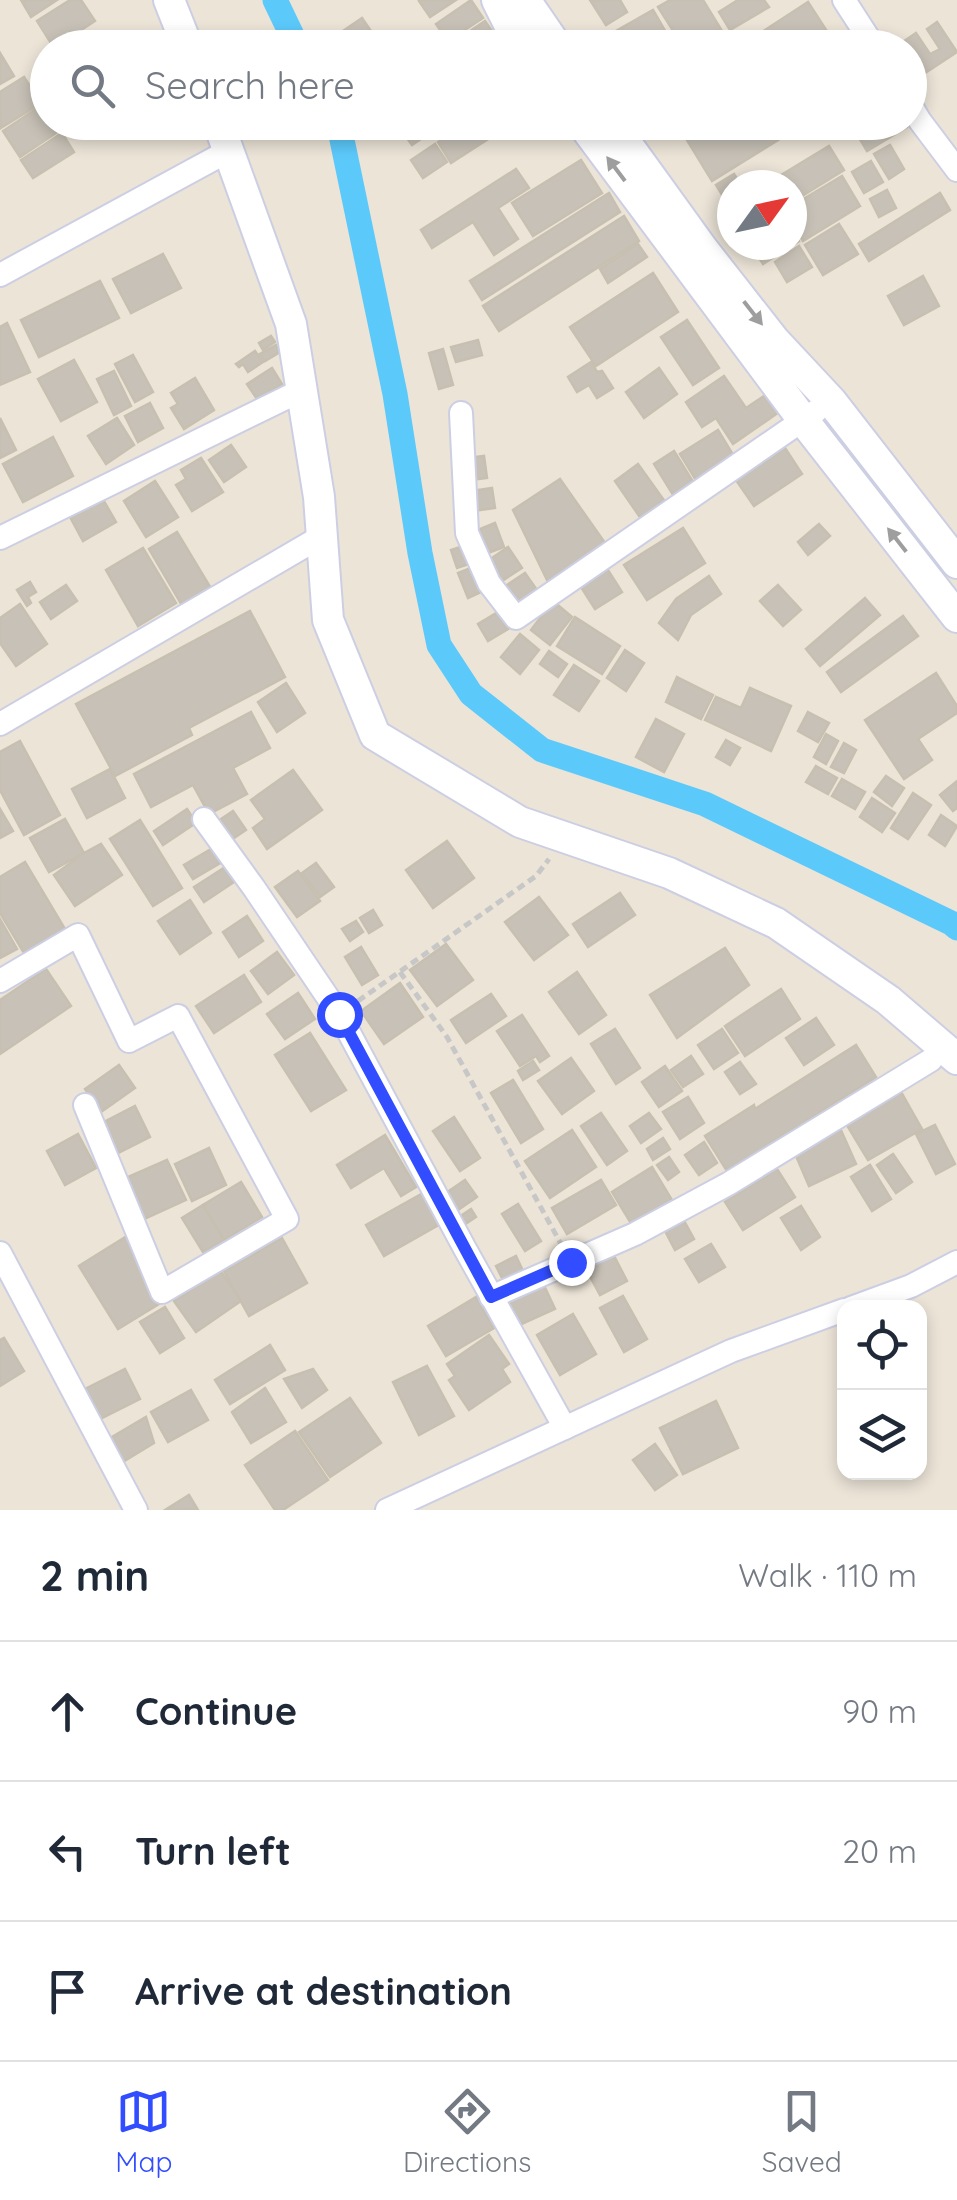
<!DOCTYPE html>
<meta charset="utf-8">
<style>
:root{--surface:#fff;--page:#f6f6f7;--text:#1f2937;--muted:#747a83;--line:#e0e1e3;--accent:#314dff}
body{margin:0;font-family:Quicksand,sans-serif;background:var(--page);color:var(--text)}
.controls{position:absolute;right:30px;bottom:30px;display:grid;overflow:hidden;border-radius:20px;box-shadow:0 5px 15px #0003}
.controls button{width:90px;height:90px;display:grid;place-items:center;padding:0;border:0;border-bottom:2px solid var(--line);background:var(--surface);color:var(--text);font:50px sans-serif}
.compass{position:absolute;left:717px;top:170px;width:90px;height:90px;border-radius:50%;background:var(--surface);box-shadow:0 5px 15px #0003;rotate:57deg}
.stop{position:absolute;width:30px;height:30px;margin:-22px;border:8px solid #314dff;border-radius:50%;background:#fff}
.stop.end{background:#314dff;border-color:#fff;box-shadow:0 2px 10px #0008}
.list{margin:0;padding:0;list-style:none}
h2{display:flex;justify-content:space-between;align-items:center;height:130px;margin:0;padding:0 40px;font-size:42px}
h2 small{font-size:32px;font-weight:400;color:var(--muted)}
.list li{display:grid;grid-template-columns:65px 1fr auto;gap:30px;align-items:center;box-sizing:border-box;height:140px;padding:0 40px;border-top:2px solid var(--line)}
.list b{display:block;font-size:38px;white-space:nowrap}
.list em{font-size:32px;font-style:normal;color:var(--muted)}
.icon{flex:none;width:55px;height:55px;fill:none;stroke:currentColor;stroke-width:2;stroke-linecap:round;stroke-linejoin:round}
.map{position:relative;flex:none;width:957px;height:1510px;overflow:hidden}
.search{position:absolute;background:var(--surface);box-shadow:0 5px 15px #0003;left:30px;right:30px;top:30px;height:110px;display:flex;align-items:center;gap:25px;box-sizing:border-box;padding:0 35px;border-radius:55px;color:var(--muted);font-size:38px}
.sheet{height:550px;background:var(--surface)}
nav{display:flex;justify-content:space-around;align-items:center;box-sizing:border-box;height:140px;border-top:2px solid var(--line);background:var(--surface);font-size:28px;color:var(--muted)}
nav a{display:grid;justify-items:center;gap:5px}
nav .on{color:var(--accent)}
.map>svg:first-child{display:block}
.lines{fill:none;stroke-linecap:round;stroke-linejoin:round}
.canal{stroke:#5cc9fb;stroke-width:25}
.building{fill:#c7c1b7;stroke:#c7c0b1;stroke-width:2.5}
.street-casing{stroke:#cccfe3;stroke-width:26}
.secondary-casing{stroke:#cccfe3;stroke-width:34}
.path{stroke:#c7c7c7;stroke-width:5;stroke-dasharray:8 5;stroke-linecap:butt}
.street{stroke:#fff;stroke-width:22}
.secondary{stroke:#fff;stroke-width:30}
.oneway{fill:#9e9e9e}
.route{stroke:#314dff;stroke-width:12}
</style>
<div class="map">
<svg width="957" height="1510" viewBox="0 0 957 1510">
<rect width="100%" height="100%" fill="#ece4d7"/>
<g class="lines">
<g class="canal">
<path d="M275,0L298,48"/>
<path d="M335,122L341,135L395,394L420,553L439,645L471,694L542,750L705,804L951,923L957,928"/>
</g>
</g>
<g class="building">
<path d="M21,0H57L31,17Z"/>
<path d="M70,0H81L95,21L54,48L37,21Z"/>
<path d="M421,0H456L430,17L419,1Z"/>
<path d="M471,0L483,18L448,41L436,24Z"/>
<path d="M590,0H620L627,12L606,25Z"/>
<path d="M670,0H703L727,39L713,48H684L658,7Z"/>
<path d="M738,0H764L769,7L730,30L719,12Z"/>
<path d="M808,2L830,36L812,48H768L759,34Z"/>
<path d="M653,10L675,48H626L616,31Z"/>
<path d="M362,18L375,37L360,48H346L337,35Z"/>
<path d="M485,21L502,46L447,48V47Z"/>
<path d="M937,22L957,52L913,81L910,76V48H894L916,33L930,54L940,49L927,29Z"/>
<path d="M838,38L844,48H823Z"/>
<path d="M0,53L14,76L0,84Z"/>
<path d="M24,77L41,103L1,128L0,92Z"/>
<path d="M39,107L48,122L56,133L20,157L3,131Z"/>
<path d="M406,122H446L412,145L399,127Z"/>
<path d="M467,122H478L488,139L451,163L438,142Z"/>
<path d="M481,122H512L491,137Z"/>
<path d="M698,122H807L712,181L682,132Z"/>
<path d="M869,122H905L907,127L867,151L855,131Z"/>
<path d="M62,133L74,152L33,178L21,160Z"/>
<path d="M435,144L447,162L423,178L411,160Z"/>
<path d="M890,145L904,169L889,179L874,154Z"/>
<path d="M829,146L844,170L794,201L792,185H783L778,177Z"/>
<path d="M581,160L602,193L533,236L512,203Z"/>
<path d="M871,161L883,182L864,193L852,172Z"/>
<path d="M516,169L529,188L498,208L518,239L494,255L473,222L432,248L421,230Z"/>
<path d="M734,174L741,185H732V197L726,201L716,185Z"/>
<path d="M842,176L860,206L803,241L792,223V206Z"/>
<path d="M887,190L896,208L879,217L870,199Z"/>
<path d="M609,193L620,212L482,300L470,281Z"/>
<path d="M940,193L950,210L869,261L859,244Z"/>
<path d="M624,216L639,241L499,331L483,306Z"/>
<path d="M839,224L858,254L823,275L805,245Z"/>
<path d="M792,229L799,241L763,264L751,245H792Z"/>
<path d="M638,244L647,257L608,283L600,269Z"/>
<path d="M799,246L812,267L787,282L775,262Z"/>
<path d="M163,254L181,288L131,313L113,279Z"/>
<path d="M653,273L678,312L596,366L570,327Z"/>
<path d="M923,276L939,306L904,325L888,296Z"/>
<path d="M100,281L119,318L39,357L21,320Z"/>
<path d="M687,320L719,368L693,385L661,337Z"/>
<path d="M7,323L30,372L0,385V327Z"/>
<path d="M271,336L275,342L263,350L259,343Z"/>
<path d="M478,340L482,355L456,362L451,347Z"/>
<path d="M276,345L280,352L265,361L260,354Z"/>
<path d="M443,349L453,385L439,389L429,353Z"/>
<path d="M255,351L263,362L248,372L243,364L239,367L236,364Z"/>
<path d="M133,355L153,392L135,402L115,364Z"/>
<path d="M74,360L97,402L61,421L38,379Z"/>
<path d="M591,362L597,372L602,371L613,388L597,398L589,385L577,392L568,377Z"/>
<path d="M272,368L282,384L257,399L247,384Z"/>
<path d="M659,368L677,394L644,418L626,392Z"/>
<path d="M114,371L131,406L114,415L97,379Z"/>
<path d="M724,376L746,408L770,392L782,410L733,444L716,418L702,427L686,402Z"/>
<path d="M195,378L214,410L184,429L171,408L178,404L171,393Z"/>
<path d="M150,403L163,428L138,442L125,416Z"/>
<path d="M0,418L16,450L0,458Z"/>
<path d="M117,418L134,445L106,464L88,436Z"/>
<path d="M718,430L735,458L697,482L680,454Z"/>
<path d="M53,437L73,476L23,502L3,464Z"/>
<path d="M231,445L246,467L224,482L209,460Z"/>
<path d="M785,448L802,474L754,506L736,480Z"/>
<path d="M674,451L695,485L675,498L654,464Z"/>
<path d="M484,456L487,478L470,480L467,458Z"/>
<path d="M201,458L223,492L192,511L176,485L186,479L181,470Z"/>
<path d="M638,464L668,506L644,523L615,481Z"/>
<path d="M560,479L605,543L548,582L513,510Z"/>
<path d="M155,481L178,517L146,537L124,501Z"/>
<path d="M492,488L495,508L473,511L471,491Z"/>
<path d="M101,496L116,522L83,541L69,515Z"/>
<path d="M495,523L504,547L483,555L473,532Z"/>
<path d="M819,524L830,536L808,555L798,542Z"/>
<path d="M683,528L705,563L647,600L624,565Z"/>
<path d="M177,532L212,590L183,607L149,549Z"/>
<path d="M466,545L472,563L457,568L451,550Z"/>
<path d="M508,547L522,568L499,583L486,562Z"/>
<path d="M143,548L176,603L138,626L106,570Z"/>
<path d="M473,567L483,591L468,598L458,573Z"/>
<path d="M606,567L622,592L595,609L579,584Z"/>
<path d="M525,573L539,593L515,610L501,589Z"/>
<path d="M709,576L721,594L691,615L678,640L659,623L676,599Z"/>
<path d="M30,582L36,592L28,597L31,603L27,606L17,590Z"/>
<path d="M66,585L77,601L51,619L40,602Z"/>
<path d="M778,585L801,610L783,626L760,601Z"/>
<path d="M865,598L880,615L820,666L806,649Z"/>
<path d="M553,601L572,617L550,645L531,630Z"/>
<path d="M20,604L47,644L16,666L0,643V618Z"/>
<path d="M250,611L285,677L189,728L192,735L115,776L76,704Z"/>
<path d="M498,612L508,629L488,641L478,624Z"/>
<path d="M903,616L918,636L841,692L827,672Z"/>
<path d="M575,617L620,646L602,674L557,646Z"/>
<path d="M520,634L539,650L520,674L501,657Z"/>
<path d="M625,650L644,663L626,691L607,678Z"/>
<path d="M549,651L567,664L558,677L540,664Z"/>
<path d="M574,665L599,681L579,711L554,695Z"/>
<path d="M936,673L957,706V713L918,739L932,760L904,779L865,720Z"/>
<path d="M677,677L713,695L701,719L666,702Z"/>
<path d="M286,683L305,713L277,732L258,702Z"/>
<path d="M750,688L791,706L771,751L705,720L716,697L741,708Z"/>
<path d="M251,712L270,748L233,768L247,794L209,814L193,785L151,807L134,774Z"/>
<path d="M808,712L829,723L818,742L798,731Z"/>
<path d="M656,719L684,734L664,772L636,757Z"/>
<path d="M826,734L838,741L826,764L814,757Z"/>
<path d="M726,740L740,748L730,765L716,757Z"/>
<path d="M20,741L60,815L24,835L0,790V752Z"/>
<path d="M844,743L856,750L844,773L831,767Z"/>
<path d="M816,766L837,778L828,794L806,782Z"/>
<path d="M110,769L125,798L87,818L72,789Z"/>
<path d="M293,770L322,810L267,849L253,828L265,819L251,800Z"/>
<path d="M886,776L904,788L892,806L874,792Z"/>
<path d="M842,779L865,792L855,809L832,796Z"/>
<path d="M957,781V808L953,811L940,795Z"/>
<path d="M913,793L931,805L908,839L891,828Z"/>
<path d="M872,798L895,813L882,832L860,817Z"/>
<path d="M0,809L13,831L0,838Z"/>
<path d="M187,809L196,823L163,845L154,831Z"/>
<path d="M233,811L246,830L231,840L218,821Z"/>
<path d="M941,815L957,826L945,846L929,835Z"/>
<path d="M65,819L84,853L49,872L30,838Z"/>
<path d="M140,820L182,888L153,906L110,839Z"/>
<path d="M447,841L474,878L433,908L406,870Z"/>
<path d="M101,844L122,875L75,906L54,875L84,853Z"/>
<path d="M218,845L227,859L193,879L184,865Z"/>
<path d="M25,862L65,929L24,953L0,913V877Z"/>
<path d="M316,863L334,887L320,897L302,873Z"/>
<path d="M230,864L240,878L204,902L194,887Z"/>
<path d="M298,871L320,901L297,917L275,887Z"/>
<path d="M620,893L635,915L588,947L573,924Z"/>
<path d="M539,897L568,935L534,960L505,922Z"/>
<path d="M190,900L211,933L180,954L158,921Z"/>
<path d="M373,910L382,925L369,933L360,918Z"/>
<path d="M247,916L263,941L239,957L223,932Z"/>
<path d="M0,919L17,949L0,958Z"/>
<path d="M356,921L363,932L350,941L342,929Z"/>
<path d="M446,944L473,980L437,1006L410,970Z"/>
<path d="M361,947L378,975L362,985L345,957Z"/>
<path d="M725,948L749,985L677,1038L650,995Z"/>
<path d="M277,952L294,975L268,994L251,971Z"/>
<path d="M46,969L71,1006L0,1054V1000Z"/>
<path d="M577,972L606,1015L579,1034L549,992Z"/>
<path d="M244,975L261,1002L214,1033L196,1006Z"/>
<path d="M400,983L423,1017L384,1044L361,1011Z"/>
<path d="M781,989L800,1019L745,1056L725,1026Z"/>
<path d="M298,993L315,1019L285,1039L267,1014Z"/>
<path d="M491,994L506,1016L466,1043L451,1020Z"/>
<path d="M522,1015L549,1056L540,1062L536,1056L520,1066L497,1031Z"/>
<path d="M816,1018L834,1045L804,1065L786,1038Z"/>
<path d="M615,1029L640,1068L616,1084L591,1044Z"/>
<path d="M722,1029L738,1053L714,1069L698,1045Z"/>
<path d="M310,1033L346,1090L311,1111L275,1055Z"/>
<path d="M856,1045L876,1077L727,1171L705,1136L754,1105L755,1109Z"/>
<path d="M691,1056L703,1074L683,1087L671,1070Z"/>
<path d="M571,1058L594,1091L562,1114L538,1081Z"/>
<path d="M533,1061L539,1070L523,1080L518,1071Z"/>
<path d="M740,1062L756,1084L740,1094L725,1072Z"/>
<path d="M119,1065L135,1088L101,1112L85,1089Z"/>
<path d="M665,1066L682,1091L659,1107L642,1082Z"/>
<path d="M513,1080L543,1129L521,1143L491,1093Z"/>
<path d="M900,1090L922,1129L868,1160L845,1122Z"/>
<path d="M688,1097L704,1123L680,1139L663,1112Z"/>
<path d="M135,1106L150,1137L116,1154L100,1124Z"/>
<path d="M601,1113L627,1151L607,1165L581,1126Z"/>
<path d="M649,1113L661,1129L641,1143L630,1126Z"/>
<path d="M454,1117L480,1158L460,1171L433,1131Z"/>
<path d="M935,1125L955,1164L936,1174L916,1134Z"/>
<path d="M840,1128L856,1164L809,1186L793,1149Z"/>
<path d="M572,1130L596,1167L550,1198L525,1161Z"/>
<path d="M78,1134L96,1168L65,1185L47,1151Z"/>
<path d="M385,1135L416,1187L401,1196L384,1168L351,1188L337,1165Z"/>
<path d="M663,1138L670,1149L653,1160L647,1149Z"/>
<path d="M704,1142L717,1163L699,1175L685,1155Z"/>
<path d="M209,1148L226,1185L192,1201L175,1164Z"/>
<path d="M893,1154L912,1182L896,1193L877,1165Z"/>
<path d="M669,1157L679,1172L668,1180L657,1165Z"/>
<path d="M167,1160L186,1200L144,1219L126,1178Z"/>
<path d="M870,1165L891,1199L872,1211L851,1177Z"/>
<path d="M652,1167L675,1205L635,1230L612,1192Z"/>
<path d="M777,1169L795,1197L743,1230L725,1202Z"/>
<path d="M465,1180L477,1197L455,1212L443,1195Z"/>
<path d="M601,1180L616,1205L567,1234L552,1208Z"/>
<path d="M241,1182L262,1217L224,1240L203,1205Z"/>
<path d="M425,1192L442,1223L384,1256L366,1225Z"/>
<path d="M518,1204L541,1241L525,1251L502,1214Z"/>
<path d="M203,1205L224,1240L203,1252L182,1218Z"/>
<path d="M801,1206L820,1237L801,1250L781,1218Z"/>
<path d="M471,1209L476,1217L461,1227L456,1219Z"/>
<path d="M682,1217L694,1239L675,1250L663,1227Z"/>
<path d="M127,1236L167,1299L118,1329L79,1266Z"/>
<path d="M282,1238L307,1283L249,1316L224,1271Z"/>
<path d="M711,1244L725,1267L699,1282L685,1259Z"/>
<path d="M612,1252L627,1281L600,1295L585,1267Z"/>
<path d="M516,1256L523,1271L503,1280L496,1266Z"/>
<path d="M220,1270L241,1301L196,1332L174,1301Z"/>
<path d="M541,1279L555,1309L517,1326L503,1297Z"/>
<path d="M623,1296L647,1339L624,1352L600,1308Z"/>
<path d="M476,1297L494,1328L446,1356L428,1326Z"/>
<path d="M165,1307L184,1338L160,1353L140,1322Z"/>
<path d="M573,1314L596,1354L560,1375L537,1335Z"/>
<path d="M489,1335L509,1364L502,1369L510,1382L469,1410L449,1380L455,1376L447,1364Z"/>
<path d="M4,1338L24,1371L0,1386V1340Z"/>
<path d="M270,1345L285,1370L230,1404L215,1380Z"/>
<path d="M427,1366L454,1416L419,1435L393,1382Z"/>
<path d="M125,1369L140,1399L98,1420L83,1390Z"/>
<path d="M313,1369L327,1390L302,1408L284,1379Z"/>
<path d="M265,1388L286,1422L251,1443L232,1412Z"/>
<path d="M191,1390L208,1420L168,1442L151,1412Z"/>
<path d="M350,1398L381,1443L330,1477L299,1432Z"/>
<path d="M716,1401L738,1448L683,1474L660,1428Z"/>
<path d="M146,1417L154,1443L121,1463L107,1440Z"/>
<path d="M295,1431L328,1480L283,1510H275L245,1465Z"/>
<path d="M655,1444L677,1475L655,1490L633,1460Z"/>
<path d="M189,1495L198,1510H165Z"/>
</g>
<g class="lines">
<g class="street-casing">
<g id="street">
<path d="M844,0L875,48"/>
<path d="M910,104L920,121L957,170"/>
<path d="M0,275L230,150"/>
<path d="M461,413L467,533L489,583L516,618L816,411"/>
<path d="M0,538L302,390"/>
<path d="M0,724L322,536"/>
<path d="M204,819L254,888L339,1014L464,1247L565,1428"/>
<path d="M0,981L78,935L129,1041L178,1016L287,1219L162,1292L85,1105"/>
<path d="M0,1253L136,1510"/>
<path d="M491,1297L635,1234L728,1184L931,1060"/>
<path d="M851,1308L911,1286L957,1262"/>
<path d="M387,1510L731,1351L844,1310"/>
</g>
</g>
<g class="secondary-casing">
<g id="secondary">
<path d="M169,0L188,48"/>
<path d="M497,0L513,32L525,48"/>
<path d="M525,0L558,48"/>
<path d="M218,122L291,324L319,497L328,620L375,735L520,822L669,873L776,923L888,1000L957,1059"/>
<path d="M581,122L803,420L957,617"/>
<path d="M611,122L702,248L774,340L831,401L957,563"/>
</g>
</g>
<g class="path">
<path d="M400,972L447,1037L561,1244"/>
<path d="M358,1001L536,876L549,859"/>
</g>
<use href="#street" class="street"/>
<use href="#secondary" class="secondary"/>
</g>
<defs><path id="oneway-solid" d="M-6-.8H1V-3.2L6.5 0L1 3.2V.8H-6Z" transform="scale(2.5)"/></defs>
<g class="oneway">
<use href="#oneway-solid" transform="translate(616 169) rotate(-127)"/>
<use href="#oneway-solid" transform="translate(753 313) rotate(52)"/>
<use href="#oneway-solid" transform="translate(897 540) rotate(-128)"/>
</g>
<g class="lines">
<path class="route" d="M339,1014L491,1297L571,1262"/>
</g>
</svg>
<div class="controls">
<button><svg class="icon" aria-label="locate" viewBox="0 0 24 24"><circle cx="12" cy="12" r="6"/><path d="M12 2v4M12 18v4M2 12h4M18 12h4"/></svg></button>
<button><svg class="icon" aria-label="layers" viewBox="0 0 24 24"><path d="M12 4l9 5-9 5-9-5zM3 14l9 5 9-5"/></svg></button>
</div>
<svg class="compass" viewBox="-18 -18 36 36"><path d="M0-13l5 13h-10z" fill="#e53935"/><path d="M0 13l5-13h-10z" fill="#747a83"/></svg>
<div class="stop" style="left:339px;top:1014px"></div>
<div class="stop end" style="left:571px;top:1262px"></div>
<div class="search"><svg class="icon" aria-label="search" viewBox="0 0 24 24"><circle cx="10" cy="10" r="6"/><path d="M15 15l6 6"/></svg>Search here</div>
</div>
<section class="sheet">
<h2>2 min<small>Walk · 110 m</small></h2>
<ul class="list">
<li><svg class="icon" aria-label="ahead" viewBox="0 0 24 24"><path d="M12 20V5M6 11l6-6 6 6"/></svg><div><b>Continue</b></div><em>90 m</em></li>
<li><svg class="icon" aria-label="left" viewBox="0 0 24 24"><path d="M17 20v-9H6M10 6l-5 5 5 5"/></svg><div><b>Turn left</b></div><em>20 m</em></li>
<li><svg class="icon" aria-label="arrive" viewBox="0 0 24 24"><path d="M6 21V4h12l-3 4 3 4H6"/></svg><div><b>Arrive at destination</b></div></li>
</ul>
</section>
<nav>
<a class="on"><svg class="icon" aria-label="map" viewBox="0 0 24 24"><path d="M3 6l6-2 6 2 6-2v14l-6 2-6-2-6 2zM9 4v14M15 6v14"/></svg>Map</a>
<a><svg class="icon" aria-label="directions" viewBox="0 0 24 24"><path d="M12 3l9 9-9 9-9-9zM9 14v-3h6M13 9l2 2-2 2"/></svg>Directions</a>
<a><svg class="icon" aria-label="saved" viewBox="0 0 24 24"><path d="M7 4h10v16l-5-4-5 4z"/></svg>Saved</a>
</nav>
